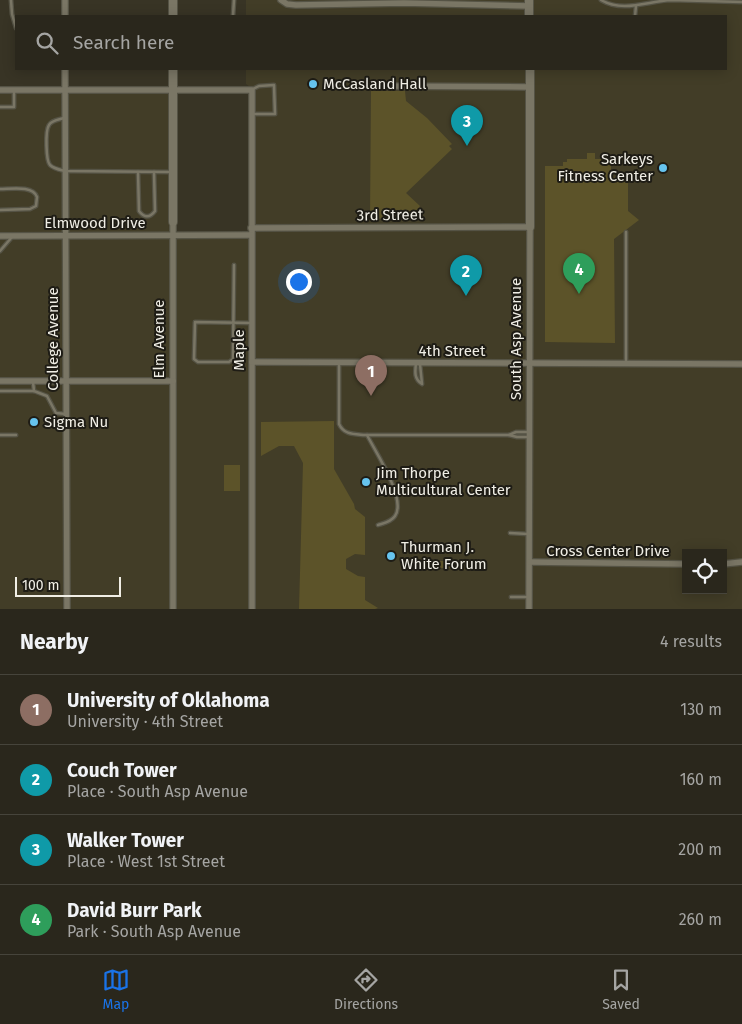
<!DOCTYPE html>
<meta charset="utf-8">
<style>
:root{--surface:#2a271c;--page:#322f25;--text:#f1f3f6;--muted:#a5a5a3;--line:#46443b;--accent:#1a73e8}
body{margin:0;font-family:"Fira Sans",sans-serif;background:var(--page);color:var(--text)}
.controls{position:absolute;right:15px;bottom:15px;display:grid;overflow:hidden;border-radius:0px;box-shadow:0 2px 12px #0003}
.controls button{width:45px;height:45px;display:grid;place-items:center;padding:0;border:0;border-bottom:1px solid var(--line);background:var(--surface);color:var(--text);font:25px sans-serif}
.scale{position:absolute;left:15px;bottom:12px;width:106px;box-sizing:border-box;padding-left:5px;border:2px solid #f0eee5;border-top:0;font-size:14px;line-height:18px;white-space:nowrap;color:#f0eee5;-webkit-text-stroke:4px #1e1c15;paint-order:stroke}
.you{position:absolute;left:298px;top:281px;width:18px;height:18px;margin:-12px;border:4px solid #fff;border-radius:50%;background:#1a73e8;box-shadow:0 0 0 8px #1a73e833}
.badge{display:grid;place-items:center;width:32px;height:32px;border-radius:50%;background:var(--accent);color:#fff;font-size:16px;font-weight:700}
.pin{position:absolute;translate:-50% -41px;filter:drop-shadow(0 1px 2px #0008)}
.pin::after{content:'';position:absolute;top:26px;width:18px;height:15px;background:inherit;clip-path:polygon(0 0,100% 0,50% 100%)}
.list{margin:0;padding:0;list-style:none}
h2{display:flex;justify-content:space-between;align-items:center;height:65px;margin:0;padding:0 20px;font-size:21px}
h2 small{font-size:16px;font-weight:400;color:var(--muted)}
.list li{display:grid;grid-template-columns:32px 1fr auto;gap:15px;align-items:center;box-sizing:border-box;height:70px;padding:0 20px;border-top:1px solid var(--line)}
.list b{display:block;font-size:19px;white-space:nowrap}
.list p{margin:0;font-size:16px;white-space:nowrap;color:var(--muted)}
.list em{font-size:16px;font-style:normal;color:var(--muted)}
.icon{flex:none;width:28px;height:28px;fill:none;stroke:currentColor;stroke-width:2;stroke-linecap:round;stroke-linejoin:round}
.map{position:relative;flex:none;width:742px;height:609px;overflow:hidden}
.search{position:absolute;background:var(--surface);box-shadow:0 2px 12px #0003;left:15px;right:15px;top:15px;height:55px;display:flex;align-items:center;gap:12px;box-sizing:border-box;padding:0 18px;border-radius:0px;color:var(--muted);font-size:19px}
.sheet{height:345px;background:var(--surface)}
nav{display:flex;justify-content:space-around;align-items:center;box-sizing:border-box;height:70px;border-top:1px solid var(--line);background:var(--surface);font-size:14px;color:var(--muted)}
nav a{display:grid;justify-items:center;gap:2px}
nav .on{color:var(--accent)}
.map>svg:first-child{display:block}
.built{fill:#423d27;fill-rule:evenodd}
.green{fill:#5c5329}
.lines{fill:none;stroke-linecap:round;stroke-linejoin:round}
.lane-casing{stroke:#555345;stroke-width:5}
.street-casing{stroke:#555345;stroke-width:8}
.secondary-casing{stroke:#555345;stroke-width:10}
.lane{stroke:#7a7665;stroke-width:2.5}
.street{stroke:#7a7665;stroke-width:5.5}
.secondary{stroke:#7a7665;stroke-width:8}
.poi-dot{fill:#66c4ef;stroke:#1e1c15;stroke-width:2}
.labels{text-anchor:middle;stroke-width:4;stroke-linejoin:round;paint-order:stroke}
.poi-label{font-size:15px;fill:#f0eee5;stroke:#1e1c15;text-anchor:start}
.street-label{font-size:15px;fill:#f0eee5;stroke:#1e1c15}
</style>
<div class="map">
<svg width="742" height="609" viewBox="0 0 742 609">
<rect width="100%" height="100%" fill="#383425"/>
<path class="built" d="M246,0H742V609H0V93L168,94L169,238L256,239V91L246,84V69H726V16H246ZM686,553H723V590H686Z"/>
<g class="green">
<path d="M371,91H405L406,101L427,118L452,144L449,146L452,149L406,193L420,206L411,218L370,219Z"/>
<path d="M587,153H595V159H611V177H628V211L639,220L614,239L615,343L545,342V166H563V162H567V159H587Z"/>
<path d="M334,421V469L354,504L355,509L365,517V555L355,554L346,559V569L358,576L365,577V600L378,608L375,609H299L303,463L294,446H279L261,456V422Z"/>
<rect x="224" y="465" width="16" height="26"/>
<rect x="440" y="561" width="22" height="7"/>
</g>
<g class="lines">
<g class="lane-casing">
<g id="lane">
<path d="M11,0L12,14L16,28"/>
<path d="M601,0C623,13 648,1 671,0L742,2"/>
<path d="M233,16L234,0"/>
<path d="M635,16L636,6"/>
<path d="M0,107H14V90"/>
<path d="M252,114H275L274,85L259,86L253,89"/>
<path d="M64,118C58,120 52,120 49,125C45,131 46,161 50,165C54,169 61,170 65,171L171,172"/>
<path d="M138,172L139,211C144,218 150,218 155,211L154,172"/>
<path d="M0,189C11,189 33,185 37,197L36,206L30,209L0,210"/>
<path d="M0,251L12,237"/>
<path d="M234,265L233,359L229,362H198L194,359L195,322L252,323"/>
<path d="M339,363V424C344,435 354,434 365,435H509"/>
<path d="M416,363C415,372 414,379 422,384L420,364"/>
<path d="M626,363V232"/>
<path d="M33,382L34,391L47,396L56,413L66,414"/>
<path d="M0,391H34"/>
<path d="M528,432H516L509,435L517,437H529"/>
<path d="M0,435H16"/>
<path d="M367,435C375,451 407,499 395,516C391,522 384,523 378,525"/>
<path d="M510,533L528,534"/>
<path d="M511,597H528"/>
</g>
</g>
<g class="street-casing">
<g id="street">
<path d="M281,0L287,4L296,5L404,3L529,6"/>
<path d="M65,16V0"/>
<path d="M65,69L67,609"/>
<path d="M371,86L530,87"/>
<path d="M0,90H252V609"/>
<path d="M173,222V609"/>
<path d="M251,228L530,227L529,609"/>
<path d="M0,236L251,235"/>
<path d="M252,362L742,364"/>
<path d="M0,381H173"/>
<path d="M530,562L686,564"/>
<path d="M723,564L742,562"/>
</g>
</g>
<g class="secondary-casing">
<g id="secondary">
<path d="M173,0V16"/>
<path d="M529,0V16"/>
<path d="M173,222V69"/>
<path d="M530,227V69"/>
</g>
</g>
<use href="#lane" class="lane"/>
<use href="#street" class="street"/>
<use href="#secondary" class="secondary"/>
</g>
<g class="poi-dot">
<circle cx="313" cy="84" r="5"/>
<circle cx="663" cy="168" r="5"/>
<circle cx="34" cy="422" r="5"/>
<circle cx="366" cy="482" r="5"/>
<circle cx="391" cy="556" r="5"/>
</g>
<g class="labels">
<g class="poi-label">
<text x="323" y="89">McCasland Hall</text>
<text x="653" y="164" text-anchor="end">Sarkeys<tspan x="653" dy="17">Fitness Center</tspan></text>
<text x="44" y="427">Sigma Nu</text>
<text x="376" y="478">Jim Thorpe<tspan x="376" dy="17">Multicultural Center</tspan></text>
<text x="401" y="552">Thurman J.<tspan x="401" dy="17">White Forum</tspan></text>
</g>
<g class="street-label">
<text transform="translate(390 215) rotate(-1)" y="5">3rd Street</text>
<text x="95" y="228">Elmwood Drive</text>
<text transform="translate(53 339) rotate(-90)" y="5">College Avenue</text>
<text transform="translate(159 339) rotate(-90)" y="5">Elm Avenue</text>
<text transform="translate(516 339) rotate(-90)" y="5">South Asp Avenue</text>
<text transform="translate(239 350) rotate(-90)" y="5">Maple</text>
<text x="452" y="356">4th Street</text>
<text x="608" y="556">Cross Center Drive</text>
</g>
</g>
</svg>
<div class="controls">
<button><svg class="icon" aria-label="locate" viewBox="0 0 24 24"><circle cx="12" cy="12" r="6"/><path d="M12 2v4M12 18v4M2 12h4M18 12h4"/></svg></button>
</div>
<div class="scale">100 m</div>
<div class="you"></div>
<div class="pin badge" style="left:371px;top:396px;background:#8d6e63">1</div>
<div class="pin badge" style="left:466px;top:296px;background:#0f9aa8">2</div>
<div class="pin badge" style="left:467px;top:146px;background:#0f9aa8">3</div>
<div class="pin badge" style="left:579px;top:294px;background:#2e9e5b">4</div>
<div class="search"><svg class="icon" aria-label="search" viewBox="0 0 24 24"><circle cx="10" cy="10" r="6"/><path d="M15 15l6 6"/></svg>Search here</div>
</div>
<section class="sheet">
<h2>Nearby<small>4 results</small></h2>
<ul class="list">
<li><span class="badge" style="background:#8d6e63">1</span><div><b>University of Oklahoma</b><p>University · 4th Street</p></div><em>130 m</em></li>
<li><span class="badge" style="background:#0f9aa8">2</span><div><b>Couch Tower</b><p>Place · South Asp Avenue</p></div><em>160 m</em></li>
<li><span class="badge" style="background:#0f9aa8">3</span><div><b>Walker Tower</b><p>Place · West 1st Street</p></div><em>200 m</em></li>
<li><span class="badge" style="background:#2e9e5b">4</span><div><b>David Burr Park</b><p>Park · South Asp Avenue</p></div><em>260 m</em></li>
</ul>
</section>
<nav>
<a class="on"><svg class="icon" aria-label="map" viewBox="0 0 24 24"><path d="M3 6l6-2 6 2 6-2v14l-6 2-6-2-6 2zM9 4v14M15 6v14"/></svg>Map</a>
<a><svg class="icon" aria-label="directions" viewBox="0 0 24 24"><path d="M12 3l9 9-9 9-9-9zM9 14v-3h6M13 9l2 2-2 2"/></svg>Directions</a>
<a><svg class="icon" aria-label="saved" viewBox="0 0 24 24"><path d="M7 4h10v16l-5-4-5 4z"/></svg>Saved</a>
</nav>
